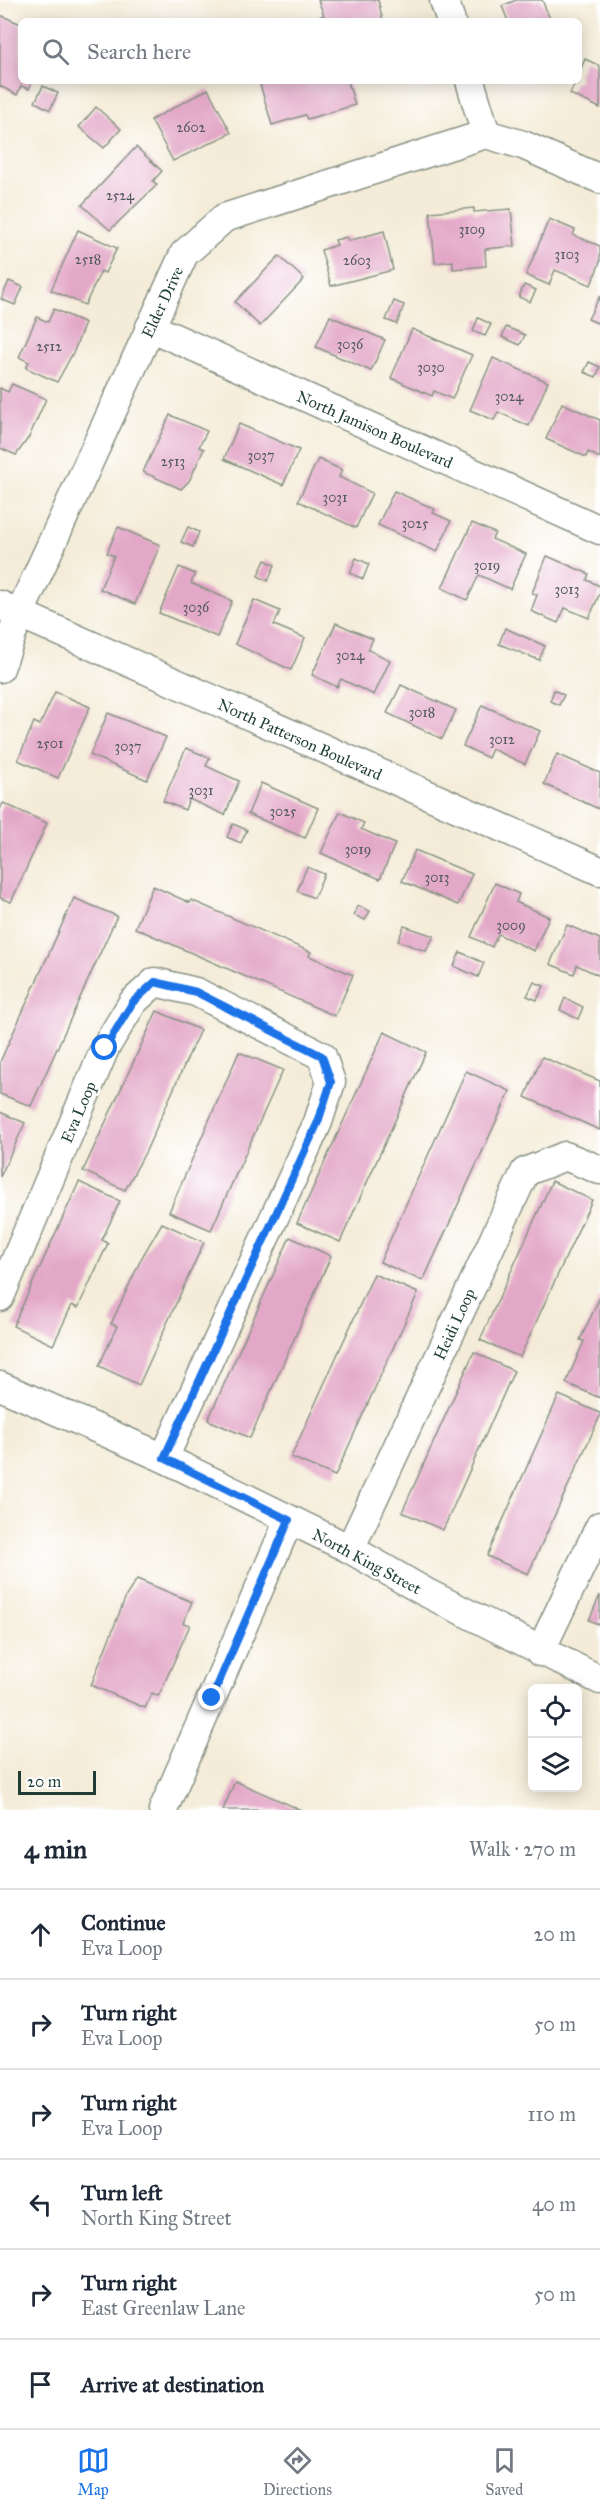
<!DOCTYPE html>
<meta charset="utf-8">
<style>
:root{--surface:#fff;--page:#f2f2f3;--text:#1f2937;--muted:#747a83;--line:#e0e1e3;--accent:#1a73e8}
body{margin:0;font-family:"IM FELL Great Primer",serif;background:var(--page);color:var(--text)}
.controls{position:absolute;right:18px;bottom:18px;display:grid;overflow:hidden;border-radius:9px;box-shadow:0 3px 15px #0003}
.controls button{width:54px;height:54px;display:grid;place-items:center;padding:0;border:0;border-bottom:2px solid var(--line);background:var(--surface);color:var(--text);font:30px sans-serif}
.scale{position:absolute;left:18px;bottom:15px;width:78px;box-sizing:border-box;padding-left:6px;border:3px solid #1f3d34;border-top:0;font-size:16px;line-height:21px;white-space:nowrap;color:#1f3d34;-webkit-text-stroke:4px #fff;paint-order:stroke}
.stop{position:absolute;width:18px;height:18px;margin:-14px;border:4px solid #1a73e8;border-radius:50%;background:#fff}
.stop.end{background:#1a73e8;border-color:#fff;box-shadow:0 2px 6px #0008}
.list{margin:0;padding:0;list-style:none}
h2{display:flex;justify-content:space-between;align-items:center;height:78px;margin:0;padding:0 24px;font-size:26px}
h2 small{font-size:20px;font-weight:400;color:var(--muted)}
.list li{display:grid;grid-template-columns:39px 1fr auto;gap:18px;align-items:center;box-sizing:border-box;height:90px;padding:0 24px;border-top:2px solid var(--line)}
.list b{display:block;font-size:22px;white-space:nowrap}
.list p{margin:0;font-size:20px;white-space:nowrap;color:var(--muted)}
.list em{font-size:20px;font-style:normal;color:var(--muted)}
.icon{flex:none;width:33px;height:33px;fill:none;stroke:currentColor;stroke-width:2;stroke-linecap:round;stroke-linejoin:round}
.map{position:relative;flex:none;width:600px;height:1810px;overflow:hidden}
.search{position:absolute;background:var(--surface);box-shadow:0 3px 15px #0003;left:18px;right:18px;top:18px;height:66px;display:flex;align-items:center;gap:15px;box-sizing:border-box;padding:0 21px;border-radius:9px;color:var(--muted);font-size:22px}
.sheet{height:618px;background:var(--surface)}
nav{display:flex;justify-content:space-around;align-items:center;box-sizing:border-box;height:84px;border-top:2px solid var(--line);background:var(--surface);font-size:16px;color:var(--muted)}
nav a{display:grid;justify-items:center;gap:3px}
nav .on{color:var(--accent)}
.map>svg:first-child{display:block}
.building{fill:#e3a8c8}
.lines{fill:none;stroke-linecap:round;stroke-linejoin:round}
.minor-casing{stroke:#8a9486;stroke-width:31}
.minor{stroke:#fff;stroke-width:28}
.route{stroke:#1a73e8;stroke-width:8}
.labels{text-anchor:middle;stroke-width:5;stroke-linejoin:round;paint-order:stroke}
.number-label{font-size:14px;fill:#505859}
.street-label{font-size:16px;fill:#1f3d34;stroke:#fff}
</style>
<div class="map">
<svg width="600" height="1810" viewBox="0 0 600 1810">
<rect width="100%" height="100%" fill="#fff"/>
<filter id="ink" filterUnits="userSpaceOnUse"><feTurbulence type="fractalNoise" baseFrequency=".0167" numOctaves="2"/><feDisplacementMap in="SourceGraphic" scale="12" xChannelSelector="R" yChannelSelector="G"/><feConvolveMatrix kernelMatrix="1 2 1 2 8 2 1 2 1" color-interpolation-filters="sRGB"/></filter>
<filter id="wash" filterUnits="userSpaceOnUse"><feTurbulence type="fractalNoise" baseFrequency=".008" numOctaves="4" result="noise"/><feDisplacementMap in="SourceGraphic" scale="24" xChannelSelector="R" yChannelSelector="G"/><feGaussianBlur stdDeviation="1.35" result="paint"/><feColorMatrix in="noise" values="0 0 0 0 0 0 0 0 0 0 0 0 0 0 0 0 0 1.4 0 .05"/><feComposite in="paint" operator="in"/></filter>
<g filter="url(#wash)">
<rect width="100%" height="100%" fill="#f4ecd8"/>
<g id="blocks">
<g class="building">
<path d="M318,0H378L383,21H309L324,15Z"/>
<path d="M516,0H542L551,21H508L502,6Z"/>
<path d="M0,15L21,24V81H32L29,89L21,86L17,95L0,86Z"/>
<path d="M585,59L600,66V108L570,94L576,81H579V73Z"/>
<path d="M259,81H348L355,105L307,119L305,115L272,125Z"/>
<path d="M43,86L58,93L50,110L35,102Z"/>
<path d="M208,89L231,133L173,161L151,120Z"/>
<path d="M96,107L121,129L104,148L79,127Z"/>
<path d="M136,147L162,171L153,181L157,185L110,230L82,205Z"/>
<path d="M474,208V212L511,209L515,246L485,249L486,266L453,269V261L435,263L430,212Z"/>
<path d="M549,219L575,230L573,235L600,246V262L591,285L555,270L549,285L526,275Z"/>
<path d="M78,230L117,248L105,273L101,271L85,305L51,290Z"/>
<path d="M384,231L393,270L331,286L321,250L337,245L335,240L347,237L348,241Z"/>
<path d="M279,256L304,279L260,326L235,302Z"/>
<path d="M9,281L23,287L15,305L1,299Z"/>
<path d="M524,285L536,290L530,302L519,297Z"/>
<path d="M600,296V324L588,319Z"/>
<path d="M394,301L404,305L397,324L386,320Z"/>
<path d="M54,309L85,323L74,351L57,382L26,368L29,362L19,357L37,317L48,322Z"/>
<path d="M330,316L385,340L371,371L316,347Z"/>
<path d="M478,318L491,324L485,336L473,331Z"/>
<path d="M506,327L525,335L520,345L502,337Z"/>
<path d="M412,329L472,355L452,399L434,391L432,396L391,378Z"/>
<path d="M493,358L548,382L529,426L498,412L494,420L470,410Z"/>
<path d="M589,362L600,367L596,377L584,372Z"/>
<path d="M12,384L46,399L29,437L16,455L0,448V388L8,392Z"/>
<path d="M562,403L600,420V458L588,452L586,457L546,439Z"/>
<path d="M170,415L207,431L199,447L204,449L189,481L181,489L143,472Z"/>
<path d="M239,424L299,450L283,485L224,459Z"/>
<path d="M318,459L342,470L339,477L372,493L356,528L298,501Z"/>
<path d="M394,491L435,509L433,513L451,521L437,552L378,525Z"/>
<path d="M472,523L495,533L492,539L526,554L510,589L479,575L467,600L442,588Z"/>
<path d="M118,527L160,545L135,604L100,589L114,556L107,553Z"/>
<path d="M188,527L199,532L193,547L181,542Z"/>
<path d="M547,556L589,574L587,580L600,586V593L589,618L565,608L558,623L531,611L537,595L532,593Z"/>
<path d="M356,558L369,564L363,579L350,573Z"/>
<path d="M265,560L275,565L268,581L258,576Z"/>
<path d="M179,567L195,574L191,583L232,601L217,637L159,613Z"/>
<path d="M254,600L280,611L274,625L305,638L291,670L235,644Z"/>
<path d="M336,623L373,639L368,650L390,660L374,695L341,679L337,687L312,675Z"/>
<path d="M505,628L545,646L539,660L499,644Z"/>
<path d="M401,685L456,710L442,739L387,713Z"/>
<path d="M554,690L564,695L559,705L550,701Z"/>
<path d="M55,692L90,707L58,778L18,760L34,722L40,725Z"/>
<path d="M482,705L540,731L525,764L492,749L488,758L463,746Z"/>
<path d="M108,713L166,737L147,780L90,755Z"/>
<path d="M186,748L210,758L206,766L239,781L225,815L189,799L185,810L163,801Z"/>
<path d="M557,754L600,773L599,809L544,784Z"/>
<path d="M261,783L318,808L305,838L248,814Z"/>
<path d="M3,803L47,823L11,902L0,898V810Z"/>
<path d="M340,812L364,823L361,829L395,844L380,879L321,853Z"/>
<path d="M233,824L247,830L241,843L227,837Z"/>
<path d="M415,850L472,874L458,905L402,881Z"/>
<path d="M307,867L324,874L314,898L297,891Z"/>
<path d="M495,883L519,894L516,902L549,917L534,951L498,934L492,947L471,937Z"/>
<path d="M153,886L190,903L191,900L311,952L309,956L353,975L335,1016L135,928Z"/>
<path d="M74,898L117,916L31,1106L0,1094V1062Z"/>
<path d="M358,906L370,911L365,920L354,915Z"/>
<path d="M567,925L600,939V976L577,965L574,974L550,964Z"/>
<path d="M404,926L434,936L426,951L398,941Z"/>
<path d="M460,952L484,963L478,977L454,966Z"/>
<path d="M534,982L544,986L537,1000L527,996Z"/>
<path d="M565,998L583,1007L578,1019L560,1010Z"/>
<path d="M157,1011L200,1030L146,1151L125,1190L83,1171Z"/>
<path d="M384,1032L426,1052L340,1242L297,1223Z"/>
<path d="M239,1052L283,1070L211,1230L169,1212Z"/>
<path d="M542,1057L600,1081V1130L525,1097Z"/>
<path d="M466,1071L510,1091L423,1281L380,1262Z"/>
<path d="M0,1112L25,1123L0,1177Z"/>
<path d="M552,1181L592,1200L520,1357L480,1340Z"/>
<path d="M79,1182L120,1201L102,1240L108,1243L78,1308L72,1305L53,1345L13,1326Z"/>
<path d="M162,1223L204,1242L139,1385L99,1366L117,1326L111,1324L142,1257Z"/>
<path d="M290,1237L331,1256L250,1438L208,1420Z"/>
<path d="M374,1274L418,1293L335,1476L291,1457Z"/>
<path d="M600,1297V1398L566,1383L584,1341L580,1340Z"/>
<path d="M474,1352L514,1371L443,1530L402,1512Z"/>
<path d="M559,1395L600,1413V1416L528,1574L487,1556Z"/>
<path d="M137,1579L192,1602L183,1623L190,1625L160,1693L158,1696L152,1693L145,1708L91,1685L126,1596Z"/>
<path d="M600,1595V1625L589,1620Z"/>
<path d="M235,1781L301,1810H223Z"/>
</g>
</g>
</g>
<g filter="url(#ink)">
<use href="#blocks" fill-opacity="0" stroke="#8a9486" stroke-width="1.5"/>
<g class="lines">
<g class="minor-casing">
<g id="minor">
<path d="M444,0L451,21"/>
<path d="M486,134L523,145L600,179"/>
<path d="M150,327L600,530"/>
<path d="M0,605L600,871"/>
<path d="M0,668L19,615L184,254L224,218L486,134L470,81"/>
<path d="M0,1297L105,1048L133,1002L155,982L196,992L322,1056L331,1082L318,1122L164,1458"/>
<path d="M0,1386L164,1458L350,1549L425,1592L600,1680"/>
<path d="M350,1549L525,1172L565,1156L600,1170"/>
<path d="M540,1652L600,1526"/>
<path d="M163,1810L289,1520"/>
</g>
</g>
<use href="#minor" class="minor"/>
</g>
</g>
<g class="lines" filter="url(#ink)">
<path class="route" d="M105,1048L133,1002L155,982L196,992L322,1056L331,1082L318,1122L164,1458L289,1520L212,1698"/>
</g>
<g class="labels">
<g class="number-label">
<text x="191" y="132">2602</text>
<text x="120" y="200">2524</text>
<text x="472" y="234">3109</text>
<text x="567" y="259">3103</text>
<text x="88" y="264">2518</text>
<text x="357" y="265">2603</text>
<text x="350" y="349">3036</text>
<text x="49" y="351">2512</text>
<text x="431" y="372">3030</text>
<text x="509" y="401">3024</text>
<text x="261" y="460">3037</text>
<text x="173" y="466">2513</text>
<text x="335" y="502">3031</text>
<text x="415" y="528">3025</text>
<text x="487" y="570">3019</text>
<text x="567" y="594">3013</text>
<text x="196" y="612">3036</text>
<text x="350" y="660">3024</text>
<text x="422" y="717">3018</text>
<text x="502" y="744">3012</text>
<text x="50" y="748">2501</text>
<text x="128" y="751">3037</text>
<text x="201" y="795">3031</text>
<text x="283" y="816">3025</text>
<text x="358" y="854">3019</text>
<text x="437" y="882">3013</text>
<text x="511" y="930">3009</text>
</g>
<g class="street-label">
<text transform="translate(162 302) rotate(-65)" y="6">Elder Drive</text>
<text transform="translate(375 429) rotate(24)" y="6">North Jamison Boulevard</text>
<text transform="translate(300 739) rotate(24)" y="6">North Patterson Boulevard</text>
<text transform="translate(78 1112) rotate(-67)" y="6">Eva Loop</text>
<text transform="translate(454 1324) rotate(-65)" y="6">Heidi Loop</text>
<text transform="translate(367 1561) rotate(28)" y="6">North King Street</text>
</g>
</g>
</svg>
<div class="controls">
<button><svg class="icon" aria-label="locate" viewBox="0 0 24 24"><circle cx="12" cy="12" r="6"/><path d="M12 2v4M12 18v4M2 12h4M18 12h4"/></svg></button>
<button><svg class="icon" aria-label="layers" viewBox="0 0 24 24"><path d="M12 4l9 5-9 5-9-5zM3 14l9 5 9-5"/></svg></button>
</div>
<div class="scale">20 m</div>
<div class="stop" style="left:105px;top:1048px"></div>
<div class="stop end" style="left:212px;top:1698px"></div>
<div class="search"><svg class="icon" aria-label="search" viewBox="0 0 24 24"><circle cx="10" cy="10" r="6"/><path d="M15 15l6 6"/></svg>Search here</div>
</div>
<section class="sheet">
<h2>4 min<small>Walk · 270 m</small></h2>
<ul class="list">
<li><svg class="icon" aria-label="ahead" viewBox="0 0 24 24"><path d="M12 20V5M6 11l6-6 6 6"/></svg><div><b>Continue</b><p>Eva Loop</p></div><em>20 m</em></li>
<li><svg class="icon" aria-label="right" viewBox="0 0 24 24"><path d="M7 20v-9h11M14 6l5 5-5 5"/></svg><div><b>Turn right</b><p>Eva Loop</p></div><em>50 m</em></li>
<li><svg class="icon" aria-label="right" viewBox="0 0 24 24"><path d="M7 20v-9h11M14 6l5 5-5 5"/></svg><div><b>Turn right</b><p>Eva Loop</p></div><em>110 m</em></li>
<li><svg class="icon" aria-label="left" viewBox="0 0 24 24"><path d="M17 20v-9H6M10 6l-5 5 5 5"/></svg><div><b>Turn left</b><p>North King Street</p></div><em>40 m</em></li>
<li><svg class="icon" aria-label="right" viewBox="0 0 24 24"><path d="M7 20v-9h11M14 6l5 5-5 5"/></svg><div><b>Turn right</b><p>East Greenlaw Lane</p></div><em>50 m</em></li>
<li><svg class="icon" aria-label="arrive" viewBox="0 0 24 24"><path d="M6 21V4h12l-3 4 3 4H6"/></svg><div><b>Arrive at destination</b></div></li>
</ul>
</section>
<nav>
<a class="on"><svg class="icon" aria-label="map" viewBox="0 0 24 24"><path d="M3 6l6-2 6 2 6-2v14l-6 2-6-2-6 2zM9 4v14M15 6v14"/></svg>Map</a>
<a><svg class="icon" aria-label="directions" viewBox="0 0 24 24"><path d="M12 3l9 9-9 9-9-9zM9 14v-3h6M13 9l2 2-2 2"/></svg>Directions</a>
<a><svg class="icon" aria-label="saved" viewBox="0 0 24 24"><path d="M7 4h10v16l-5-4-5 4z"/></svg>Saved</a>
</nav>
